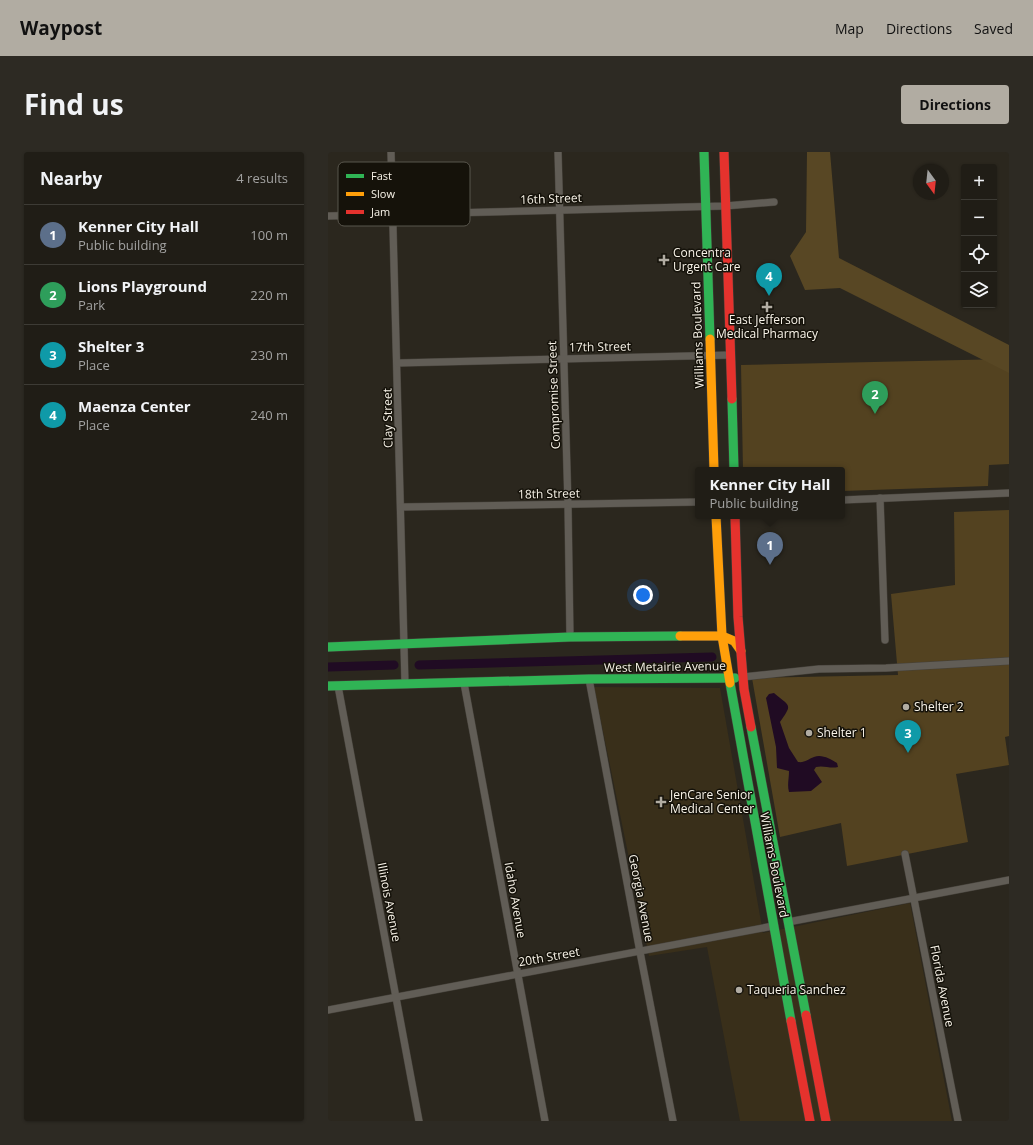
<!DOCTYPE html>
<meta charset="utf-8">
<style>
:root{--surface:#201d16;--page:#2d2a23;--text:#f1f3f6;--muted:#a2a2a1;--line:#3d3b35;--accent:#b1aca2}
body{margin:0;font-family:"Open Sans",sans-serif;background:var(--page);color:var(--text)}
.controls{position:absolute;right:12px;top:12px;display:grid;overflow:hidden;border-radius:4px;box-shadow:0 1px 3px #0004}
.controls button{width:36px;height:36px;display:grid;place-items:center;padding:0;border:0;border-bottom:1px solid var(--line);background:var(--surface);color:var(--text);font:20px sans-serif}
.compass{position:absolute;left:585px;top:12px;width:36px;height:36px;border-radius:50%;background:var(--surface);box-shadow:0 1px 3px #0004;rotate:165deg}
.you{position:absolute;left:315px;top:443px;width:14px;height:14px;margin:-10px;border:3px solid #fff;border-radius:50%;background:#1a73e8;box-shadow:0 0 0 6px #1a73e833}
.badge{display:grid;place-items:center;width:26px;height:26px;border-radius:50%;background:var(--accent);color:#fff;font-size:13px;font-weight:700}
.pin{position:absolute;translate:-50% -33px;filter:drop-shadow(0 1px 2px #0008)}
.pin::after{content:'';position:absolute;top:21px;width:14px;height:12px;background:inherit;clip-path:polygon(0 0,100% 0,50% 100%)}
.popup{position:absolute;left:367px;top:315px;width:150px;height:52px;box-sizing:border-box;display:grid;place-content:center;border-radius:4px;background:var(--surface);filter:drop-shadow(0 1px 3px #0005);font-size:13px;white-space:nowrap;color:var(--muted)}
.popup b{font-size:15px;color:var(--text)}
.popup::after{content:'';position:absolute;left:50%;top:100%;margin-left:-8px;border:8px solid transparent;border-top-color:var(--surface)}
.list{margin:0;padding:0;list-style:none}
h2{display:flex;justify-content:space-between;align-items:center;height:52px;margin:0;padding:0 16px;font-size:17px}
h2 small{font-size:13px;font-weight:400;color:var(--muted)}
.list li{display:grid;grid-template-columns:26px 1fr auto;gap:12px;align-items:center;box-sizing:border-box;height:60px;padding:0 16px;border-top:1px solid var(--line)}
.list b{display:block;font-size:15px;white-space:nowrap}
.list p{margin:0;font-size:13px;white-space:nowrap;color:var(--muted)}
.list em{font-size:13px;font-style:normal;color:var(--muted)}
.icon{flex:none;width:22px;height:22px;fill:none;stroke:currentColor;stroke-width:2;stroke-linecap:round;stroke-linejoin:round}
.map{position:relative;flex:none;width:681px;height:969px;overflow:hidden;border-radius:4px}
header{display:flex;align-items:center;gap:24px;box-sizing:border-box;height:56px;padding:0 20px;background:var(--accent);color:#111}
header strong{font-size:19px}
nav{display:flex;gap:22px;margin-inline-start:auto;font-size:14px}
.intro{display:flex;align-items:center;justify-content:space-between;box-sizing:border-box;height:96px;padding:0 24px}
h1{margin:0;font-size:28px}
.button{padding:10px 18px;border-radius:4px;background:var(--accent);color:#111;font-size:14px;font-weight:700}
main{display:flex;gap:24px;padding:0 24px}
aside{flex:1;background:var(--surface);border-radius:4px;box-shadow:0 1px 3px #0004}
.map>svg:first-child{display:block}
.built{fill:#392f1a}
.green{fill:#534220}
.forest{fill:#584724}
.water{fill:#200b23}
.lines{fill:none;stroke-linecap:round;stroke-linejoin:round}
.canal{stroke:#200b23;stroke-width:9}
.street-casing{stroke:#45413a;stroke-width:8}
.fast-casing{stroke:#45413a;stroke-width:10}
.slow-casing{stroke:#45413a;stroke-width:10}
.jam-casing{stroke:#45413a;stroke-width:10}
.street{stroke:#615d56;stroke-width:7}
.fast{stroke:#30b455;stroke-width:9}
.slow{stroke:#ff9f0a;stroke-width:9}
.jam{stroke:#e5322d;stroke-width:9}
.poi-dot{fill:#b1aca2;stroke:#15120a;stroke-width:1.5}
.labels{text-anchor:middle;stroke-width:3;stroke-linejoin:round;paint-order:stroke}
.street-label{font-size:12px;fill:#f9f4e9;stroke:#15120a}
.poi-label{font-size:12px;fill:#f9f4e9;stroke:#15120a;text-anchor:start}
.key{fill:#15120a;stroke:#59564d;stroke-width:1}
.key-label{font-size:11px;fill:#f9f4e9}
</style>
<header>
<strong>Waypost</strong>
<nav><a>Map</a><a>Directions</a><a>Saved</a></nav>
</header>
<div class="intro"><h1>Find us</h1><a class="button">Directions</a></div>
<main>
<aside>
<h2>Nearby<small>4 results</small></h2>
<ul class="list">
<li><span class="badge" style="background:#5c6f8a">1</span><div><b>Kenner City Hall</b><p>Public building</p></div><em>100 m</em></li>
<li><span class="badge" style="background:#2e9e5b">2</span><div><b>Lions Playground</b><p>Park</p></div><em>220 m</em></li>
<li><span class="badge" style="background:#0f9aa8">3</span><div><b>Shelter 3</b><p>Place</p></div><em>230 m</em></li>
<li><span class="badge" style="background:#0f9aa8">4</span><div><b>Maenza Center</b><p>Place</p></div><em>240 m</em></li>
</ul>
</aside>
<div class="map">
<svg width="681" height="969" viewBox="0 0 681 969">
<rect width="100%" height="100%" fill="#2b271e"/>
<path class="built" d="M266,535L392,536L435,781L582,751L624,969H412L379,795L321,804Z"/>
<g class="green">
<path d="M679,207L681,208V312L661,313L660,334L514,339V318H415L413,213Z"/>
<path d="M681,358V584L677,585L681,613L628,622L640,690L519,714L513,671L452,685L424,526L570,523L563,442L627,433L626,360Z"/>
</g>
<path class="forest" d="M479,0H502L511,106L681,193V221L512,136L477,138L462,104L478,80Z"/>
<path class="water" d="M446,541C462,555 465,551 452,570L461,596L470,610C477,611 480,607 486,605C494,602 502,607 509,611L510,615C502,617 496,613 488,615L486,618L494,630L483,639L461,640C459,633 461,627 461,619L449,616L448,595L438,546L441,542Z"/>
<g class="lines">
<g class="canal">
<path d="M91,513L384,505"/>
<path d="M0,515L66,513"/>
</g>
<g class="street-casing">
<g id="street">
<path d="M63,0L77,532"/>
<path d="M230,0L240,353L242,485"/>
<path d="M0,64L397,54L446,50"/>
<path d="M70,211L403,203"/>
<path d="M552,346L557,488"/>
<path d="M514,348L681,341"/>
<path d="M73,355L370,350"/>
<path d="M415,525L491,517L558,516L681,509"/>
<path d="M261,527L312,800L345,969"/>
<path d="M136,531L217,969"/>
<path d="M10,534L91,969"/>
<path d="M577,702L630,969"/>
<path d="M460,770L681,728"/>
<path d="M0,858L445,774"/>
</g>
</g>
<g class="fast-casing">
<g id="fast">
<path d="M376,0L382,187"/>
<path d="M404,247L406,318"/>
<path d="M0,495L242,485L352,484"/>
<path d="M402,531L463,869"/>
<path d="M0,534L261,527L407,526"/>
<path d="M423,575L478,863"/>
</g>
</g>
<g class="slow-casing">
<g id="slow">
<path d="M382,187L386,318"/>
<path d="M388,364L394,484L402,531"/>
<path d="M352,484H394L406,489L413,499"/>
</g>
</g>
<g class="jam-casing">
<g id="jam">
<path d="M396,0L404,247"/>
<path d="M407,364L410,465L416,537L423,575"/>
<path d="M478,863L498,969"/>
<path d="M463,869L482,969"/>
</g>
</g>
<use href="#street" class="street"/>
<use href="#fast" class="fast"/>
<use href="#slow" class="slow"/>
<use href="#jam" class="jam"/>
</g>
<g class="poi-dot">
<path d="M334 102h4v4h4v4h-4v4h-4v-4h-4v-4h4z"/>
<path d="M437 149h4v4h4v4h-4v4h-4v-4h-4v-4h4z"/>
<circle cx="578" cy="555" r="4"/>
<circle cx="481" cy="581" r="4"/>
<path d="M331 644h4v4h4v4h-4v4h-4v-4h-4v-4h4z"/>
<circle cx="411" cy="838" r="4"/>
</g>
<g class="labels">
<g class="street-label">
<text transform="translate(223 47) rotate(-2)" y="4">16th Street</text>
<text transform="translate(370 183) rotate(-92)" y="4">Williams Boulevard</text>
<text transform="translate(272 195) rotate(-1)" y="4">17th Street</text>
<text transform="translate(226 243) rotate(-92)" y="4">Compromise Street</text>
<text transform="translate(60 266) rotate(-91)" y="4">Clay Street</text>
<text transform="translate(221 342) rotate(-1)" y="4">18th Street</text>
<text transform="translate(337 515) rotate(-1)" y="4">West Metairie Avenue</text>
<text transform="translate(446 713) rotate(79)" y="4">Williams Boulevard</text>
<text transform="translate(313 746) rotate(79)" y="4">Georgia Avenue</text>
<text transform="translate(187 748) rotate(80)" y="4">Idaho Avenue</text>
<text transform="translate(61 750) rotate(79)" y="4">Illinois Avenue</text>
<text transform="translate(221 805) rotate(-10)" y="4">20th Street</text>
<text transform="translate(614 834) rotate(79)" y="4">Florida Avenue</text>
</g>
<g class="poi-label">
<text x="345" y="105">Concentra<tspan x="345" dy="14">Urgent Care</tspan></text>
<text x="439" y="172" text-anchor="middle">East Jefferson<tspan x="439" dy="14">Medical Pharmacy</tspan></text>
<text x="586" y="559">Shelter 2</text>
<text x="489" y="585">Shelter 1</text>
<text x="342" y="647">JenCare Senior<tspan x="342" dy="14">Medical Center</tspan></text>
<text x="419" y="842">Taqueria Sanchez</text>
</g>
</g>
<rect x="10" y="10" width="132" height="64" rx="6" class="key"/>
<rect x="18" y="22" width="18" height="4" fill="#30b455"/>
<rect x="18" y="40" width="18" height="4" fill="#ff9f0a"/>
<rect x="18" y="58" width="18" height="4" fill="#e5322d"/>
<g class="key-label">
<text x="43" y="28">Fast</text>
<text x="43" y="46">Slow</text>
<text x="43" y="64">Jam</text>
</g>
</svg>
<div class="controls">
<button>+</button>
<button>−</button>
<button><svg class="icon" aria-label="locate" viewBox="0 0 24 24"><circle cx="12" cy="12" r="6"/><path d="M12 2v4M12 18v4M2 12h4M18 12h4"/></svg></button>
<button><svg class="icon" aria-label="layers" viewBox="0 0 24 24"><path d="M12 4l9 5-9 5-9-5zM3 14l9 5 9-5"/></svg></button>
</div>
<svg class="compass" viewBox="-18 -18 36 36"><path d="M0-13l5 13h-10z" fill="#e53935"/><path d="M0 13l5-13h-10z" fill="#a2a2a1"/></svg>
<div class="you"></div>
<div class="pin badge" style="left:442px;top:413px;background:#5c6f8a">1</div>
<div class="popup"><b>Kenner City Hall</b>Public building</div>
<div class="pin badge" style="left:547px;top:262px;background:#2e9e5b">2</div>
<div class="pin badge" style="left:580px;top:601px;background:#0f9aa8">3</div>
<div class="pin badge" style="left:441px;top:144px;background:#0f9aa8">4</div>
</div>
</main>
